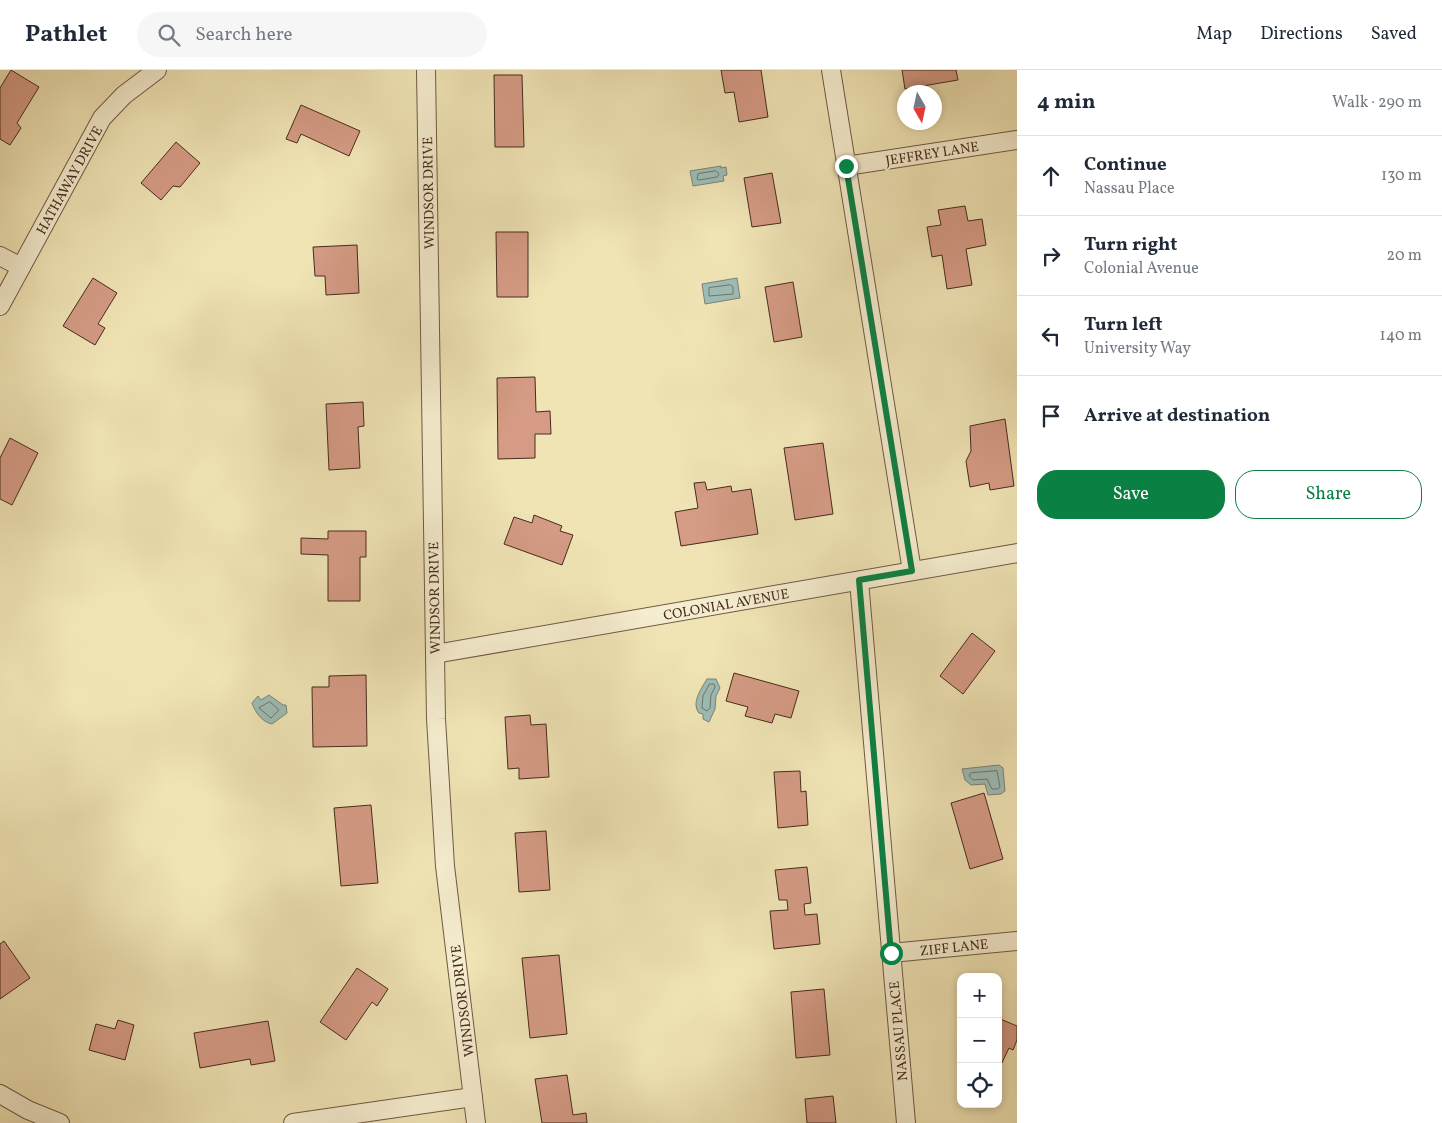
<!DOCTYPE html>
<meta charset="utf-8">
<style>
:root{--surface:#fff;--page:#f6f6f7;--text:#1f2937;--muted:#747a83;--line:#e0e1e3;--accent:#0b8043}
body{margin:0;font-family:Vollkorn,serif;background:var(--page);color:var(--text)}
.controls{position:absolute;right:15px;bottom:15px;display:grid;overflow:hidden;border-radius:10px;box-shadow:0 2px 8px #0003}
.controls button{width:45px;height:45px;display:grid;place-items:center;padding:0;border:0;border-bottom:1px solid var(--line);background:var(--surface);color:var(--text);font:25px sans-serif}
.compass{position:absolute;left:897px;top:15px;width:45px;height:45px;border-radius:50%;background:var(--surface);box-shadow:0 2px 8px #0003;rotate:171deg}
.stop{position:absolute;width:15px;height:15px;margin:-11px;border:4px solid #0b8043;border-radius:50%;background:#fff}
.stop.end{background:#0b8043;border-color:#fff;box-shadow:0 1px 5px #0008}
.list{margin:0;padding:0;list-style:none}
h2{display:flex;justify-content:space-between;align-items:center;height:65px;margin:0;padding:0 20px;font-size:21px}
h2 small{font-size:16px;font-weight:400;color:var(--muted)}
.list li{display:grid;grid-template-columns:32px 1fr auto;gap:15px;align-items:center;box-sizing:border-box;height:80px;padding:0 20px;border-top:1px solid var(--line)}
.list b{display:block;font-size:19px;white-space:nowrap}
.list p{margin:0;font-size:16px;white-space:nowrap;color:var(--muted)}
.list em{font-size:16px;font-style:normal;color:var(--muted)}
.actions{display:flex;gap:10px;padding:15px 20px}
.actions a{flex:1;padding:11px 0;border:1px solid var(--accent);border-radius:20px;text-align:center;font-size:18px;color:var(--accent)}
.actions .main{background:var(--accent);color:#fff}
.icon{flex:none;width:28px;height:28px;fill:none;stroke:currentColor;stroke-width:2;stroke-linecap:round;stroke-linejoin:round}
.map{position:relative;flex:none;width:1017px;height:1053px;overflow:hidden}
header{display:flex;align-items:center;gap:30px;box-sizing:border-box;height:70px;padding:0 25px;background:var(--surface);border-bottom:1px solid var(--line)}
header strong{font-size:24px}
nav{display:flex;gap:28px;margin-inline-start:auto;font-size:18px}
.search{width:350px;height:45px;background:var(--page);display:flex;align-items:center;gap:12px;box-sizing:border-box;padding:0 18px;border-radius:28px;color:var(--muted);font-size:19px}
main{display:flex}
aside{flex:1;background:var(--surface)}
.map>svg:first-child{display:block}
.water{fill:#9dbdb6;stroke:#7a8379}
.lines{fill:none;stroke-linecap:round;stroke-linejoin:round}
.shore{stroke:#72746a;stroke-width:1}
.building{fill:#d59b85;stroke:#462b1e}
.minor-casing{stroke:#705944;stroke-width:20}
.minor{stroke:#f5edcf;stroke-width:18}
.route{stroke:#0b8043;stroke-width:6}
.labels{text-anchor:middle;stroke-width:4;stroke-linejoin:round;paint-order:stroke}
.street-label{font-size:14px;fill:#462b1e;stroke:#f5edcf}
</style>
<header>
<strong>Pathlet</strong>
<div class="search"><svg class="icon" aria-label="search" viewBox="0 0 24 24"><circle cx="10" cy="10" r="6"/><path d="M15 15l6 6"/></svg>Search here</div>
<nav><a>Map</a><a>Directions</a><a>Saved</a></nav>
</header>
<main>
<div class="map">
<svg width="1017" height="1053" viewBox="0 0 1017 1053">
<rect width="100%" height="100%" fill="#f0e4b5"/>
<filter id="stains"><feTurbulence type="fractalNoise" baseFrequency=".004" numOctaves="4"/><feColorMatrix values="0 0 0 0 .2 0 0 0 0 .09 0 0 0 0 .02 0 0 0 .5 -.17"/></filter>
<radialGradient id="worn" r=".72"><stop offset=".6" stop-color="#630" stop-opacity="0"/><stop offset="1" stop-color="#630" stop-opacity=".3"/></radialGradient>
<g class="water">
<path d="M721,96V98L726,97L727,105L723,106L724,111L693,116L690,101Z"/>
<path d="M737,208L740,228L705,234L702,214Z"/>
<path d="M707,609H716L720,618L716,626L715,639L709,652L703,649V644L699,643C691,633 701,619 707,609Z"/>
<path d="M269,625L283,635H286L287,643L272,654C262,652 255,642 252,633L258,626L261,630Z"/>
<path d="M999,695L1003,698L1005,721L1001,724L988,725L985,714L971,715L965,710L962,699Z"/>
</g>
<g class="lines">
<g class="shore">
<path d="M716,101L719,104L717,107L699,110L697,109L698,104Z"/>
<path d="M731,215L733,217V224L709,226V218Z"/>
<path d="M710,614H714L715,617L711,625L710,638L707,641L702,638L703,626Z"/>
<path d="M270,632L279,640L271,648L259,638Z"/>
<path d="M997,701L1000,717L998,719H992L987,709L973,710L969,706L971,703Z"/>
</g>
</g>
<g class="building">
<path d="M11,0L39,17L17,53L21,58L10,75L0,69V18Z"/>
<path d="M721,0H761L768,47L739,52L734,22L725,23Z"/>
<path d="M902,0H956L958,10L905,19Z"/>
<path d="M494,5H522L524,77H495Z"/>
<path d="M301,35L360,61L349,86L301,64L297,73L286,69Z"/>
<path d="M176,72L200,93L180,117L173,116L161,130L141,113Z"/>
<path d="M772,103L781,153L752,157L744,108Z"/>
<path d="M965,136L968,151L982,149L986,175L966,179L972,215L947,219L942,185L932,187L927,157L941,155L938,140Z"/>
<path d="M496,162H528V227H497Z"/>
<path d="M357,175L359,223L326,225L325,206H315L313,177Z"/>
<path d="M93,208L117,223L98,254L105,258L95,275L63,256Z"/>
<path d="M793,212L802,267L774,272L765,217Z"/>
<path d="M535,307L536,342L550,341L551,364H535V388L498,389L497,308Z"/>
<path d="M363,332L364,356L358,357L360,398L329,400L326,334Z"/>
<path d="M1005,349L1014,416L990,420L989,413L970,417L966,391L971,381L970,356Z"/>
<path d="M10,368L38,383L12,435L0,429V388Z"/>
<path d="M823,373L833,444L795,450L784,378Z"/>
<path d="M705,412L707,420L731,416L732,422L751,419L758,464L681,476L675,442L698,438L694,413Z"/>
<path d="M534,445L562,456L560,461L573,465L562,495L504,474L514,447L532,453Z"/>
<path d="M328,461H366V487H360V531H328V485L301,484V468L328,469Z"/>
<path d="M972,563L995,581L963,624L940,606Z"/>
<path d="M734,603L799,621L791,648L775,644L772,653L745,646L748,637L726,631Z"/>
<path d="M366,605L367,676L313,677L312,617H329V606Z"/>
<path d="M530,645L531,655L546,654L549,707L519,709V698L508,699L505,647Z"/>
<path d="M800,701L801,722L806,721L808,755L778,758L774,702Z"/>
<path d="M984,723L1003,789L970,799L951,733Z"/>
<path d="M371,735L378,813L341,816L334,738Z"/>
<path d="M546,761L550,820L519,822L515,763Z"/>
<path d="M807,797L811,833L804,834L805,845L817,844L820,874L774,879L770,841L788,840L787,830H779L775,800Z"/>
<path d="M4,871L30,908L0,929V874Z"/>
<path d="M559,885L567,964L530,968L522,888Z"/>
<path d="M357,898L388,919L377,936L372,932L346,970L320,952Z"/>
<path d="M824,919L830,985L796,988L791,922Z"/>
<path d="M998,948L1017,956V970L1013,980L1009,978L998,1001Z"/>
<path d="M118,950L134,955L125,990L89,980L96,954L115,959Z"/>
<path d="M268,951L275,991L251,995L250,989L200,998L194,963Z"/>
<path d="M567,1005L573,1045L586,1043L587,1053H542L535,1009Z"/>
<path d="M833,1026L836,1053H807L805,1029Z"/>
</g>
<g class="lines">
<g class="minor-casing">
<g id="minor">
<path d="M426,0L436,649L445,796L476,1053"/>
<path d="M831,0L912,501"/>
<path d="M846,96L1017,70"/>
<path d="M0,186L21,197"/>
<path d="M0,236L102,48L124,25L157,0"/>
<path d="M859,511L906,1053"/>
<path d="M435,584L1017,483"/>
<path d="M891,883L1017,871"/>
<path d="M0,1024L28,1040L60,1053"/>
<path d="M293,1053L473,1027"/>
</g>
</g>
<use href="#minor" class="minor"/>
</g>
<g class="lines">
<path class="route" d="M846,96L912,501L859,510L891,883"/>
</g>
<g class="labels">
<g class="street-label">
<text transform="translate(932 83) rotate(-9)" y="5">JEFFREY LANE</text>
<text transform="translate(69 110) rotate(-61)" y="5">HATHAWAY DRIVE</text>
<text transform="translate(428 123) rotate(-91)" y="5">WINDSOR DRIVE</text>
<text transform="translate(434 528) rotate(-91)" y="5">WINDSOR DRIVE</text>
<text transform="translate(726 534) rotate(-10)" y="5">COLONIAL AVENUE</text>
<text transform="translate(954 877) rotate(-6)" y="5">ZIFF LANE</text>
<text transform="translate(462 931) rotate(-97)" y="5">WINDSOR DRIVE</text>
<text transform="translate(898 961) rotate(-95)" y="5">NASSAU PLACE</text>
</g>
</g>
<rect width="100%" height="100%" filter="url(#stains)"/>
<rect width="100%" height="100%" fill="url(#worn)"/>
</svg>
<div class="controls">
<button>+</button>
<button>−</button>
<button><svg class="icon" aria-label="locate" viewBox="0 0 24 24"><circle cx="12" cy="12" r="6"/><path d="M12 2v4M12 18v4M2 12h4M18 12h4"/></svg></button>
</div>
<svg class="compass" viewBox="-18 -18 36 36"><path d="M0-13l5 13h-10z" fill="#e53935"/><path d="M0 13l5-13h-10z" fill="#747a83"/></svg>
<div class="stop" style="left:891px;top:883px"></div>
<div class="stop end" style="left:846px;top:96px"></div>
</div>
<aside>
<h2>4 min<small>Walk · 290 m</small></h2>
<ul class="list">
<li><svg class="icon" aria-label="ahead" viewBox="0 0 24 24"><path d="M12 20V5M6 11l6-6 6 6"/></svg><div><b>Continue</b><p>Nassau Place</p></div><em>130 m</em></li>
<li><svg class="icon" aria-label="right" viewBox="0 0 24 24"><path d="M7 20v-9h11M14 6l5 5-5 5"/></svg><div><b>Turn right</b><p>Colonial Avenue</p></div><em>20 m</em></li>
<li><svg class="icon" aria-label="left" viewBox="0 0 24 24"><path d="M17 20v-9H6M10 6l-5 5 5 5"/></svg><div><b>Turn left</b><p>University Way</p></div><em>140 m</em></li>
<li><svg class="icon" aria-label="arrive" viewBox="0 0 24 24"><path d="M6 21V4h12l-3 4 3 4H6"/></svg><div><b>Arrive at destination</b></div></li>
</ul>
<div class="actions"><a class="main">Save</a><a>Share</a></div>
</aside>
</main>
